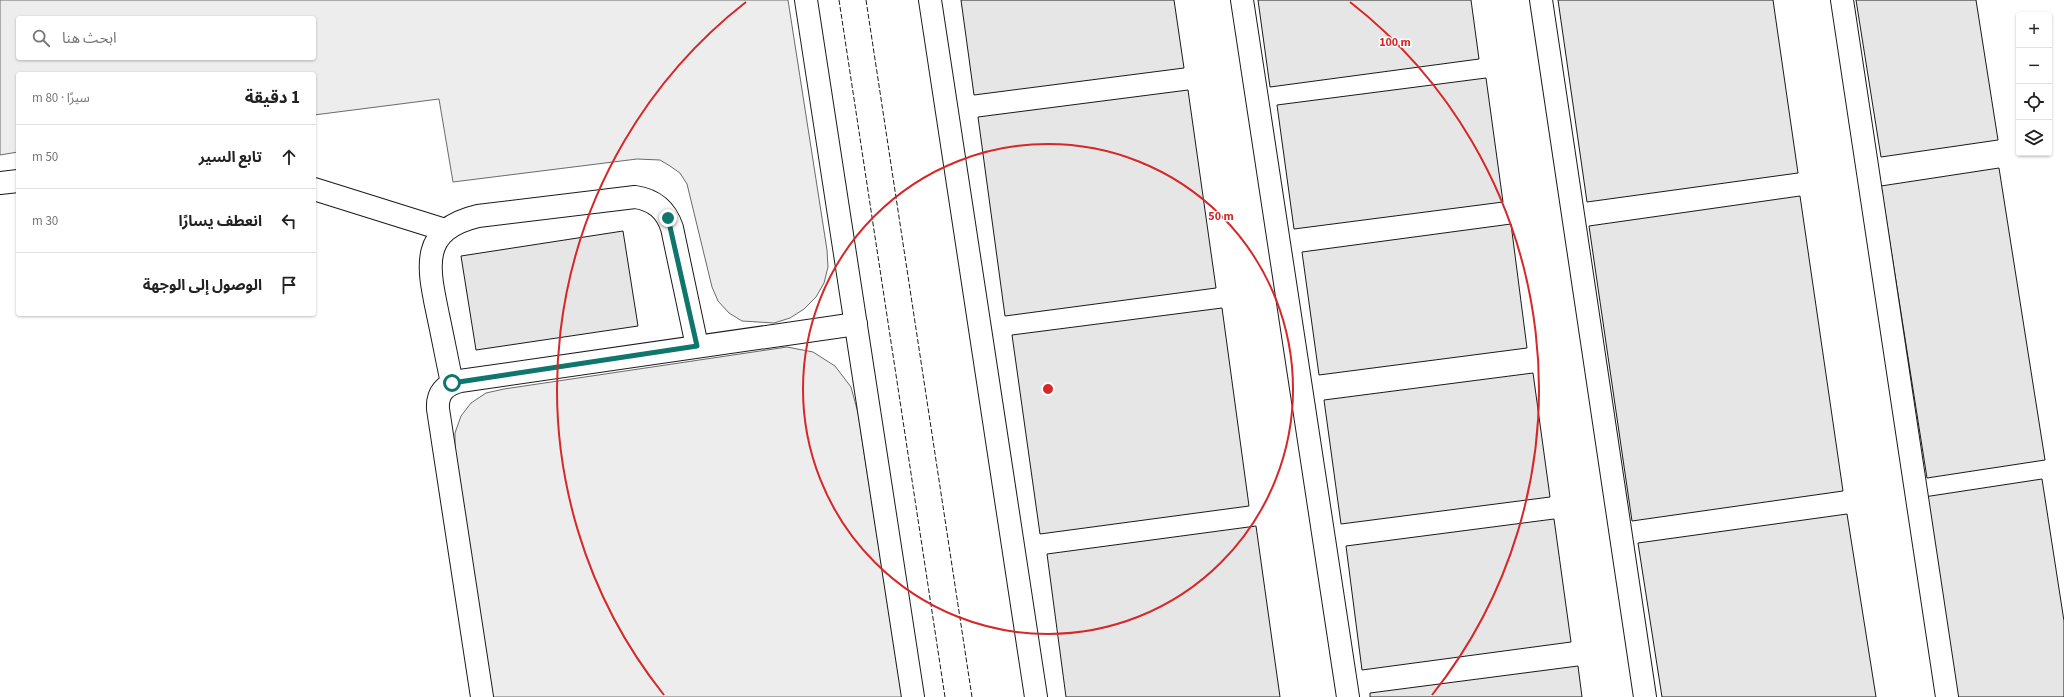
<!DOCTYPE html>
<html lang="ar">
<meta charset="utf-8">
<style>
:root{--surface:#fff;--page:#f6f6f6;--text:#222;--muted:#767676;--line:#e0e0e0}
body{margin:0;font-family:"Source Sans 3","Noto Sans Arabic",sans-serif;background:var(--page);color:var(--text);direction:rtl}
.controls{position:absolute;right:12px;top:12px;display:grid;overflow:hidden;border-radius:4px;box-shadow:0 1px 3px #0004}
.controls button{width:36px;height:36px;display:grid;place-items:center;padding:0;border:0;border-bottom:1px solid var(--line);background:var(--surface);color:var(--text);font:20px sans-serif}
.stop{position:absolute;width:12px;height:12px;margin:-9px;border:3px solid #0f766e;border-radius:50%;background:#fff}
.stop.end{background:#0f766e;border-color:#fff;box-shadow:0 1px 4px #0008}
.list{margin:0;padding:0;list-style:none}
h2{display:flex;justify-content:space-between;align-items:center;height:52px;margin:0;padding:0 16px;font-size:17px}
h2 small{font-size:13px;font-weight:400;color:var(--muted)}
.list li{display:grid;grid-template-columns:26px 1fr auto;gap:12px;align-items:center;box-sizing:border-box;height:64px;padding:0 16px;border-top:1px solid var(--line)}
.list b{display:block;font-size:15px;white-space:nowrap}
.list em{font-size:13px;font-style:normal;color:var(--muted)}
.icon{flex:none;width:22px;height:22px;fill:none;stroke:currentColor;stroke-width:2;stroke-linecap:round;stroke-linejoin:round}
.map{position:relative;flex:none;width:2064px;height:697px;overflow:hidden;direction:ltr}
.search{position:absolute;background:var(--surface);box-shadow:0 1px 3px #0004;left:16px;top:16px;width:300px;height:44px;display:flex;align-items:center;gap:10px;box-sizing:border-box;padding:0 14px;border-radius:4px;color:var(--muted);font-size:15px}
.panel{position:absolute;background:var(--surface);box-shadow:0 1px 3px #0004;left:16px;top:72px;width:300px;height:244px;border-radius:4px;direction:rtl}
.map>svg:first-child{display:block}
.built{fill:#ededed;stroke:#6a6a6a;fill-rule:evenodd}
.building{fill:#e6e6e6;stroke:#1a1a1a}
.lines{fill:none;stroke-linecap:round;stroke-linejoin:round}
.minor-casing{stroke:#1a1a1a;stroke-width:24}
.minor{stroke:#fff;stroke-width:22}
.fence{stroke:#1a1a1a;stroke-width:1;stroke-dasharray:5 2;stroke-linecap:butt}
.route{stroke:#0f766e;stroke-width:5}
.ring{fill:none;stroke:#d62828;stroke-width:2}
.centre{fill:#d62828;stroke:#fff;stroke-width:2}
.ring-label{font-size:12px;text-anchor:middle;font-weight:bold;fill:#d62828;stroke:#fff;stroke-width:3;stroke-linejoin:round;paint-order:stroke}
</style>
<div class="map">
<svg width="2064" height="697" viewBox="0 0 2064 697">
<rect width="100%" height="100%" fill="#fff"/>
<g class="built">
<path d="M0,0H788L827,250L828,267L824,283L816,297L804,309L790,318L774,323L742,321L729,313L718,301L712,287L687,184L680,173L670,166L660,160L637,159L453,182L439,99L314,115V74H18V152L0,155ZM18,18H314V58H18Z"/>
<path d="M787,347L813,352L835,366L851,387L858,413L902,697H493L455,450V433L461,416L471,403L486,393L504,389Z"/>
</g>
<g class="building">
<path d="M961,0H1174L1184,68L974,95Z"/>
<path d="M1258,0H1471L1479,59L1270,87Z"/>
<path d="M1558,0H1773L1798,173L1587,202Z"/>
<path d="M1856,0H1976L1998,140L1881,157Z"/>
<path d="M1486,78L1503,202L1294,229L1277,105Z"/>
<path d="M1188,90L1216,288L1005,316L978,117Z"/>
<path d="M1999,168L2045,460L1927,478L1881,186Z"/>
<path d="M1800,196L1843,491L1632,521L1589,226Z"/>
<path d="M1511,224L1527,348L1319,375L1302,252Z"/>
<path d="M623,231L638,326L476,350L461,256Z"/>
<path d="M1222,308L1249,506L1040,534L1012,335Z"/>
<path d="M1533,373L1550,497L1341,524L1324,400Z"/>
<path d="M2042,479L2064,621V697H1955L1924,497Z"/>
<path d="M1847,514L1876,697H1662L1638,543Z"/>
<path d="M1554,519L1571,642L1362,670L1346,546Z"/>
<path d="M1256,526L1280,697H1066L1047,554Z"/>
<path d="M1578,666L1582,697H1370V693Z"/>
</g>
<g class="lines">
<g class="minor-casing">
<g id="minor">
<path d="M806,0L913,697"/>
<path d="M930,0L1036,697"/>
<path d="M1242,0L1348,697"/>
<path d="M1541,0L1645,697"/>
<path d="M1842,0L1947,697"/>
<path d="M0,183L18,181"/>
<path d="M314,189L445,230"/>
<path d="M452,383C447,360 443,338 438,315C428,267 419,230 478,216L635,197C655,200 666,210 672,228L697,346"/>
<path d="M482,697L438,409C437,393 445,385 460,381L856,324"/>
</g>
</g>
<use href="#minor" class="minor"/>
<g class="fence">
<path d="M839,0L945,697"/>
<path d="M866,0L972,697"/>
</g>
</g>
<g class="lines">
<path class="route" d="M452,383L697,346L668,218"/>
</g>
<g class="ring">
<circle cx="1048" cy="389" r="245"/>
<path d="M664 695A491 491 0 0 1 746 2M1350 2A491 491 0 0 1 1432 695"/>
</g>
<circle cx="1048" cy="389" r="6" class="centre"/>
<g class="ring-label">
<text x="1395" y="46">100 m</text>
<text x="1221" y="220">50 m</text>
</g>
</svg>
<div class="controls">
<button>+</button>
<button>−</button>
<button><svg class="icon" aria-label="locate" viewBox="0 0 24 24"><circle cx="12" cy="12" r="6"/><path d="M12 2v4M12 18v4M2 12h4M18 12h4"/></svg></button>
<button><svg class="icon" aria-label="layers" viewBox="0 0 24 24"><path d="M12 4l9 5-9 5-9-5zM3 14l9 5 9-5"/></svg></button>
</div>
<div class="stop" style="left:452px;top:383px"></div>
<div class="stop end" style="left:668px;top:218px"></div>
<div class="search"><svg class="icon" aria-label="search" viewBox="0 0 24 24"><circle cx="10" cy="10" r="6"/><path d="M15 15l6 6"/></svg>ابحث هنا</div>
<section class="panel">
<h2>1 دقيقة<small>سيرًا · 80 m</small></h2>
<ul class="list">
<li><svg class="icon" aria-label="ahead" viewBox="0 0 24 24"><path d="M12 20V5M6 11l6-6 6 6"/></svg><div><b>تابع السير</b></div><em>50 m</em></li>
<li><svg class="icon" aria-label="left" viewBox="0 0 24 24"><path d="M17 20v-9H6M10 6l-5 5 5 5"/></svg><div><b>انعطف يسارًا</b></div><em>30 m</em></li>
<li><svg class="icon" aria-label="arrive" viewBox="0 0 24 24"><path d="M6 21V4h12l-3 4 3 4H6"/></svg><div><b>الوصول إلى الوجهة</b></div></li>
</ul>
</section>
</div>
